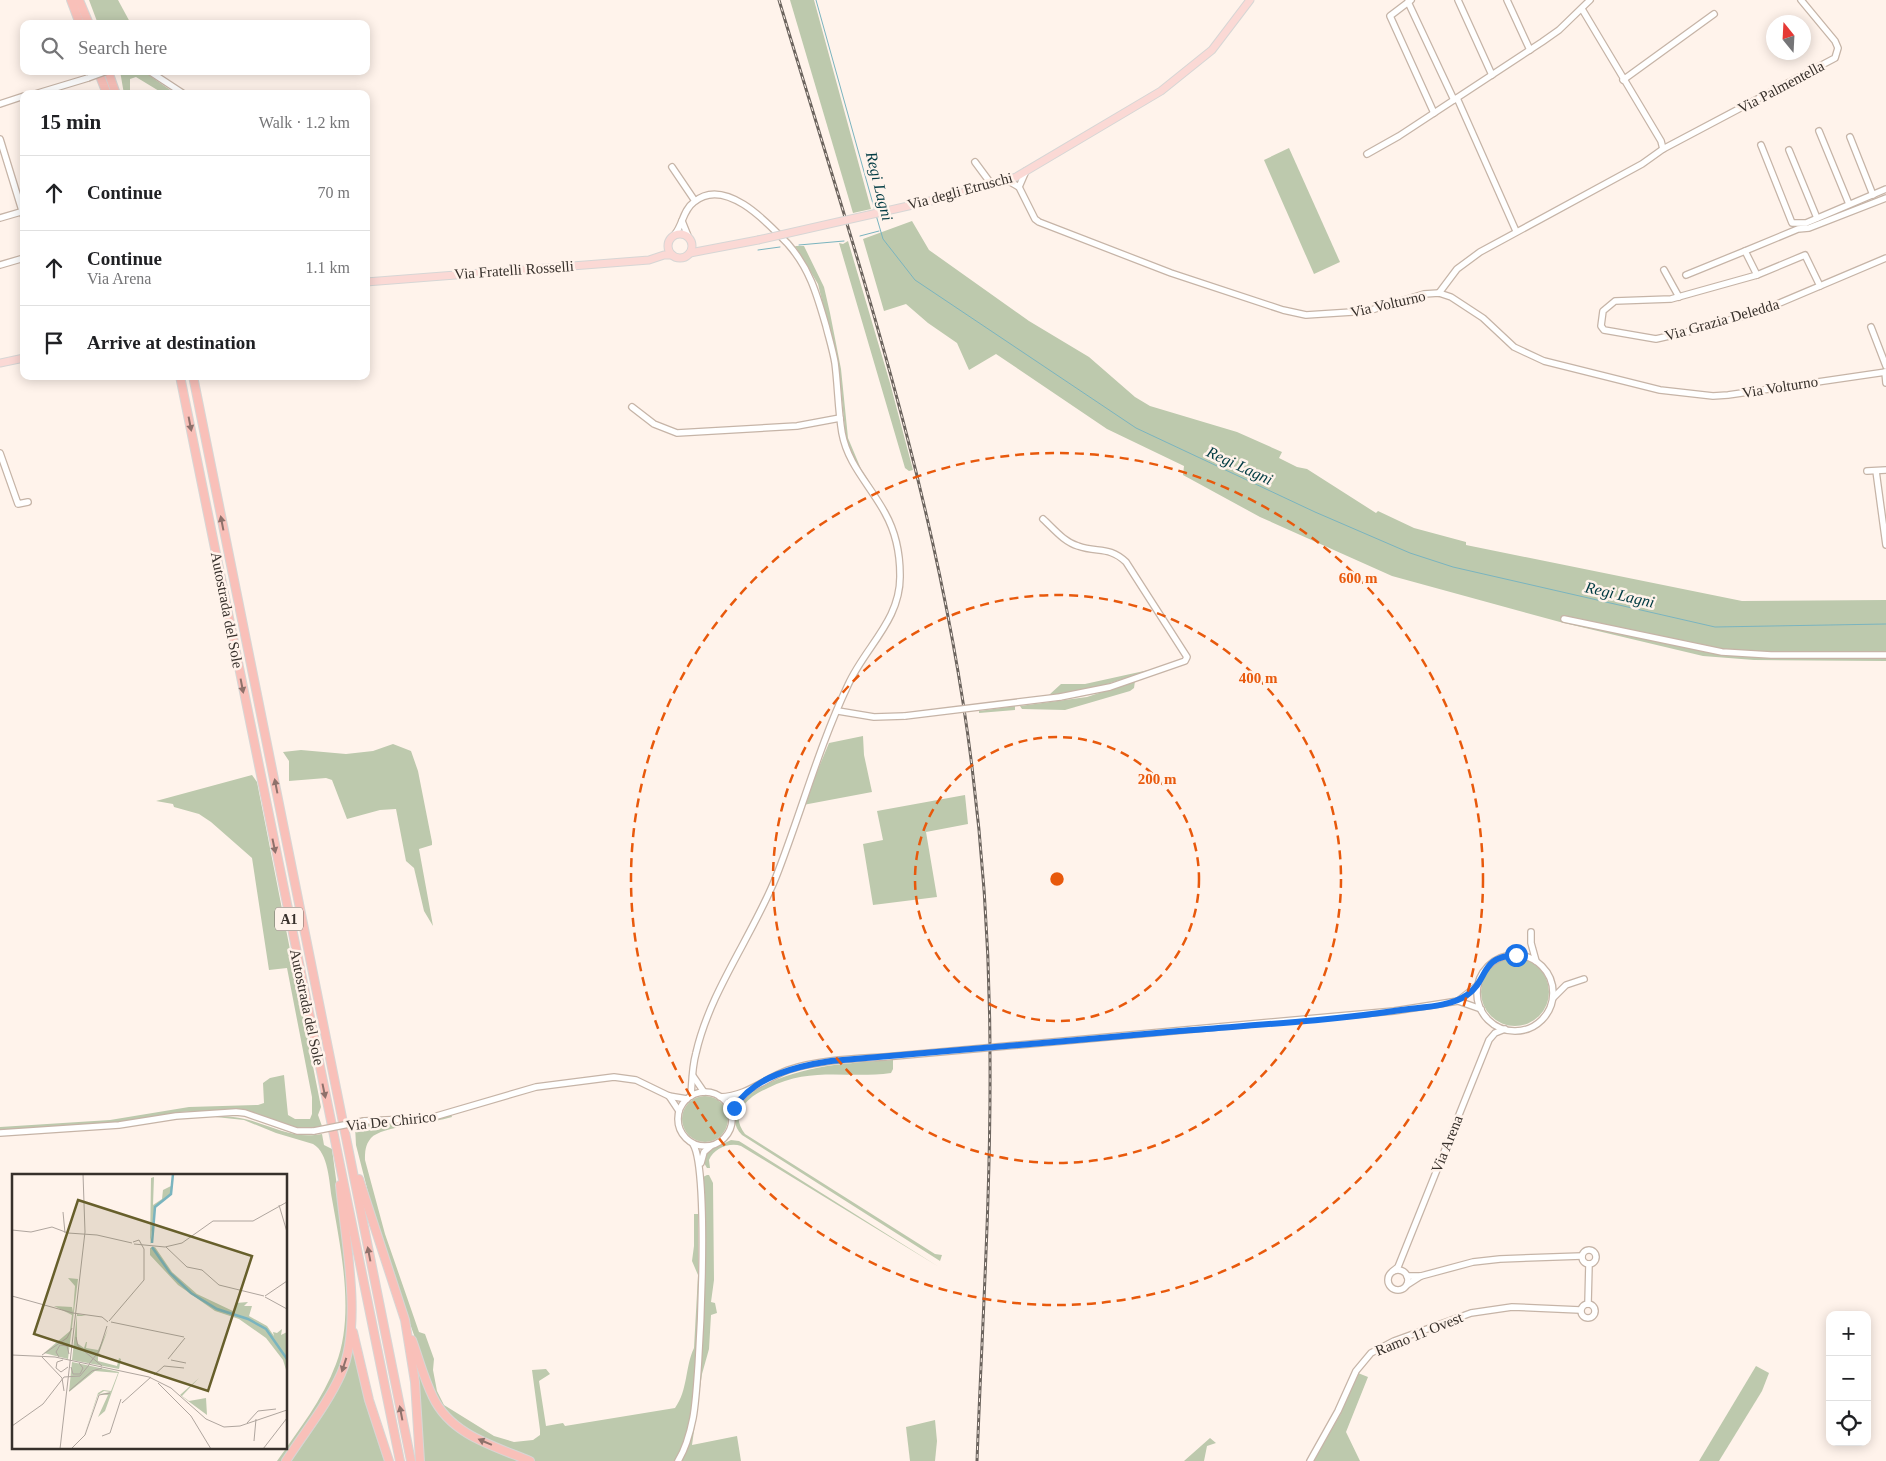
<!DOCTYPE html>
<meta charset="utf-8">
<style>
:root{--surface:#fff;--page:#f6f6f6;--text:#202124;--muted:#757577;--line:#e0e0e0}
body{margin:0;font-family:Georgia,serif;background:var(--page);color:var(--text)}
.controls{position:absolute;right:15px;bottom:15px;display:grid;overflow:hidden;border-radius:10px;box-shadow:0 2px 12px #0003}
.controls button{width:45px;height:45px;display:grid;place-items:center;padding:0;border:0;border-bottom:1px solid var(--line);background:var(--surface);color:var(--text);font:25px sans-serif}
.compass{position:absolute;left:1766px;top:15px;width:45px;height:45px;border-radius:50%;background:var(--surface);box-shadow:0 2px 12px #0003;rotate:342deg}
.stop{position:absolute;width:15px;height:15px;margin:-11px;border:4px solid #1a73e8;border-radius:50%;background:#fff}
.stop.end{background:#1a73e8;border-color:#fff;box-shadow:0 1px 5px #0008}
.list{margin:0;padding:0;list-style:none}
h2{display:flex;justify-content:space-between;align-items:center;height:65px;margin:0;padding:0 20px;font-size:21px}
h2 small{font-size:16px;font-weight:400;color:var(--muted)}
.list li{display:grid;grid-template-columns:32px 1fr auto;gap:15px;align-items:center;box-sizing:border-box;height:75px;padding:0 20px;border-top:1px solid var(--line)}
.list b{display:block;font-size:19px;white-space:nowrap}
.list p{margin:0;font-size:16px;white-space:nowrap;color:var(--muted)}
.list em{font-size:16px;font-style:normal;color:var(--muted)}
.icon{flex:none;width:28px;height:28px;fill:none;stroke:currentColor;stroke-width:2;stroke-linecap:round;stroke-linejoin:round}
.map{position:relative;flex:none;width:1886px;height:1461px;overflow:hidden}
.search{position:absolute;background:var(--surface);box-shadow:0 2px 12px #0003;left:20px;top:20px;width:350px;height:55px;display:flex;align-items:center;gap:12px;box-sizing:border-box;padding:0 18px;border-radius:10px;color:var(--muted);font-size:19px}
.panel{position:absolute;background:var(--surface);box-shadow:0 2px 12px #0003;left:20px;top:90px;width:350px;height:290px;border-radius:10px}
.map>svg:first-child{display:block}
.green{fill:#bdc9ad}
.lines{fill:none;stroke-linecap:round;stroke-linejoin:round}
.stream{stroke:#7ab4bf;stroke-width:1}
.minor-casing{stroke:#c6b4a7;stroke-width:8}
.major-casing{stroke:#d7d6d5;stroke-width:9}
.highway-casing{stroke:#d7d6d5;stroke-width:10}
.minor{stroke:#fff;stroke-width:5.5}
.major{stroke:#fbd9d5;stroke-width:7}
.highway{stroke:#f9c0b9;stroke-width:8}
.rail-casing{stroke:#6c645e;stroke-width:3}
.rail{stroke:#fff3eb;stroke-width:1;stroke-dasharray:4;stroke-linecap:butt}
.minor-bridge-casing{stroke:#c6b4a7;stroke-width:8;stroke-linecap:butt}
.major-bridge-casing{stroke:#d7d6d5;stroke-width:9;stroke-linecap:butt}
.minor-bridge{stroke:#fff;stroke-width:5.5}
.major-bridge{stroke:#fbd9d5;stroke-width:7}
.oneway{fill:#8e716b}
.route{stroke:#1a73e8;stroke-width:6}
.ring{fill:none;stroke:#e8590c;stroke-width:2.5;stroke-dasharray:9 6}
.labels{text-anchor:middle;stroke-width:5;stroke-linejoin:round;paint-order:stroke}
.shield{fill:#fff3eb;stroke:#736a65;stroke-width:1}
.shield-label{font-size:14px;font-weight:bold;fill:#37302b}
.street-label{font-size:15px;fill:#37302b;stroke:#fff3eb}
.water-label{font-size:16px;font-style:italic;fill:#013b43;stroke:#fff3eb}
.inset-river{fill:none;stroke:#7ab4bf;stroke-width:2.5}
.inset-road{fill:none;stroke:#afa59e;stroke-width:1}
.view{fill:#675f2b;fill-opacity:0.15;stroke:#675f2b;stroke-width:2.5}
.inset-edge{fill:none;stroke:#37302b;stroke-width:2.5}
.centre{fill:#e8590c;stroke:#fff3eb;stroke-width:2.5}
.ring-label{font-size:15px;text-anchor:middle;font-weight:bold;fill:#e8590c;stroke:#fff3eb;stroke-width:5;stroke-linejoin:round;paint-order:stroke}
</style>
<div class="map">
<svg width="1886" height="1461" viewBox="0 0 1886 1461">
<rect width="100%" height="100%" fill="#fff3eb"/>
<g class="green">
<path d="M89,0H118L131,24H98Z"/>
<path d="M790,0H814L871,209L853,213Z"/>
<path d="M120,71H143L176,94H164L136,77L130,79V94H124Z"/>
<path d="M1289,148L1340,262L1314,274L1264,160Z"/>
<path d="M912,221L929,250L1029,321L1089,357L1135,397L1150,406L1237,432L1282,452L1279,458L1297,467L1307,469L1376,513L1378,511L1414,528L1466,542V545L1742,601L1886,600V661L1754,660L1703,656L1560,622L1392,576L1260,517L1183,475L1184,466L1107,429L996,354L969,370L957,343L928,323L906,304L884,311L863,239Z"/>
<path d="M848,241L890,383L913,470L909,471L905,468L839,243L843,244Z"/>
<path d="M795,246H804L824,287L830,313L841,369L848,438L861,469L873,487L871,488L855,463L846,440L839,371L818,284Z"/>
<path d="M1153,669L1089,690L1049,695L1061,684H1085Z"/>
<path d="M1135,681L1134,688L1130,691L1065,710L1022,709L1020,706L1087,697Z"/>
<path d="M1015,706V710L979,713V711Z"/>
<path d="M863,736L864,755L872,792L803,805L829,743Z"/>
<path d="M393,744L411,751L418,771L432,842V845L419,849L433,926L424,911L414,868L406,861L396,809L380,810L347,819L332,780L326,778L289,781V761L283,752L301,750L346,754L373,751Z"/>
<path d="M252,775L257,782L321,1107L318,1115L323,1129L307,1131L230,1110L180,1112L121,1122L0,1131V1127L110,1120L189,1107L258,1105L264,1103L263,1083L270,1078L284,1075L288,1115L295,1119H310L312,1114V1097L287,968L269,970L252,858L211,822L199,814L174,807L173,804L156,801Z"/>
<path d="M965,795L968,824L926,832L937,897L873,905L863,844L883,840L877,811Z"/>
<circle cx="1515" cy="992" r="34"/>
<path d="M893,1060V1069L891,1073C847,1079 811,1066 768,1088C759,1092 750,1097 743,1106C736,1115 738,1125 745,1134L935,1254L942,1255L940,1261L742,1135C735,1128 733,1120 737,1110C741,1098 751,1093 761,1087C803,1065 847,1063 893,1060Z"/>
<circle cx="705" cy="1119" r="23"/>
<path d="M451,1114L452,1117C433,1123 382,1126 371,1138C365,1145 365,1152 365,1160L385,1234L419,1332L425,1334L434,1359L433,1370L437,1391L444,1405L494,1436L514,1442L533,1440L540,1435V1430L532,1370L546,1369L550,1374L539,1381L546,1426L563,1423L565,1426L675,1408C688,1390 685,1367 694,1348L698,1275L692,1261L694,1246V1214H698C699,1262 698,1309 696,1356C693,1391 694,1430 675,1461H535L471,1433L451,1418L437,1400L380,1239L356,1145L355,1126Z"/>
<path d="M206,1116C221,1116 235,1116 249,1120C276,1128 294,1139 322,1134L324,1145L332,1149L344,1239L349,1332L342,1362L329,1391L283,1461H277C298,1431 323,1399 336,1364C355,1315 341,1250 332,1199C329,1183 329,1153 313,1144L276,1133L244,1120Z"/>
<path d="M731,1140L739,1141L939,1267L741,1146C730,1142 714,1148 709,1160L710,1168H707L704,1163L708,1151Z"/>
<path d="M707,1175H709L713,1183L714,1280L711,1302L715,1303L717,1313L711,1315L709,1349L702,1374L692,1445L737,1436L741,1461H681L691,1436L704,1274L703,1177Z"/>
<path d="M352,1346L387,1461H290C314,1425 345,1389 352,1346Z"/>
<path d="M414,1359L447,1422L470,1438L523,1461H424Z"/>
<path d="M1756,1366L1769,1373L1762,1391L1719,1461H1699Z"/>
<path d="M1358,1373L1368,1377L1346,1432L1360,1461H1313L1340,1415Z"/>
<path d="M935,1420L937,1441L935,1461H910L906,1427Z"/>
<path d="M1210,1438L1216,1443L1207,1446L1204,1461H1184Z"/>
</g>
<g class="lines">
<g class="stream">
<path d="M816,0L875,211"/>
<path d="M876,215L883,239L915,280L1136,428L1315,512L1410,553L1453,567L1715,627L1886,624"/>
<path d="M860,236L879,231"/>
<path d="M799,245L844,241"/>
<path d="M758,250L780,247"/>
</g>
<g class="minor-casing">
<g id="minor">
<path d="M1411,0L1390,16L1434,113"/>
<path d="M1458,0L1492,75"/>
<path d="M1507,0L1530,50"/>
<path d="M1408,2L1454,100"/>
<path d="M1582,9L1661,141L1663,149"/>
<path d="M149,71L184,94"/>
<path d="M1623,80L1714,14"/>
<path d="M35,94L88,78"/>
<path d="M1457,98L1516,231"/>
<path d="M0,104L24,96"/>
<path d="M1819,131L1849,204"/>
<path d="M1850,137L1873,195"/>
<path d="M0,139L24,217"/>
<path d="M1761,145L1792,223H1806L1886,189"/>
<path d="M1789,150L1817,218"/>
<path d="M1367,154L1399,136L1542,42L1559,30L1590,0"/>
<path d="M975,162L992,185"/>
<path d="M672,167L695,201"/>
<path d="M1007,180L1019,187L1035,219L1039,222L1171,273L1283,310L1306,315L1368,311L1424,294L1439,293L1451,297L1483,318L1514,347L1544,361L1660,390L1713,396L1728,395L1886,372"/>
<path d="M1019,187L1026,171"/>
<path d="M1886,198L1809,228L1798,229L1745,251L1757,275L1671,299L1615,301L1603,311L1601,326L1604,330L1656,339L1700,329L1763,310L1886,258"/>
<path d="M0,218L24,211"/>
<path d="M682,221L688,236"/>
<path d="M675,234C683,224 683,210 694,202C725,176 768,223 788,244C810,269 817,295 826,326C829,338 833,351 835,363C838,386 838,410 842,433C848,465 870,485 885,513C895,531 900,554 900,575C901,620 865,647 848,685C819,746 801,813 776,877C753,935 710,991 696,1053C692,1067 692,1082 691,1096"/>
<path d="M0,265L24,258"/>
<path d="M1664,270L1679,297"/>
<path d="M1686,275L1745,251"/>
<path d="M1757,275L1805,255L1820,286"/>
<path d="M1439,293L1457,269L1480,252L1642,164L1663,149L1835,58L1838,48L1835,41L1801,0"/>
<path d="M1871,327L1886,366"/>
<path d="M1885,372L1886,383"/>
<path d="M632,407L654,424L677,433L797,426L840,418"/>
<path d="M0,453L18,504L28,502"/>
<path d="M1867,471L1886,470"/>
<path d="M1876,471L1886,545"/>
<path d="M1043,519C1054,529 1064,542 1078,546C1098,553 1109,546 1126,562L1187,657L1185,661L1110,687L1060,697"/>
<path d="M1564,619L1722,652L1771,655H1886"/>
<path d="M838,711L874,717L905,716"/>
<path d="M1531,932V943L1536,961"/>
<circle cx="1515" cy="993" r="38"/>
<path d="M1553,998L1566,985L1584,979"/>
<path d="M1458,1001L1481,1009"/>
<path d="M1119,1036L1394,1011L1458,1001L1478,985"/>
<path d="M693,1076L704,1092"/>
<circle cx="705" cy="1119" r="27"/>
<path d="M669,1096L679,1111"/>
<path d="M720,1097C747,1096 764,1079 788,1070C819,1060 852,1059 884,1057"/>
<path d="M732,1116L734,1108L746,1093"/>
<path d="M364,1121L430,1118L536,1087L614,1077L636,1080L669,1096L687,1099"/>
<path d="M0,1133L119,1125L176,1116L236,1112L245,1113L297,1131H314"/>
<path d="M701,1163L704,1152L711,1146"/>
<circle cx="1589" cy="1257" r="7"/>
<circle cx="1398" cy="1280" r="10"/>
<path d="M1393,1271L1398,1267L1489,1040L1495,1033L1505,1029"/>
<path d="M1407,1276H1421L1407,1285"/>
<path d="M1421,1276L1473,1262L1500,1259L1582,1256"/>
<circle cx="1588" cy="1311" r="7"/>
<path d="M1588,1304L1589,1264"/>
<path d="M678,1461C686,1448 690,1433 693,1418C700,1380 710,1170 693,1144"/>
<path d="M1310,1461L1338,1411L1356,1371L1371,1353L1394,1341L1471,1313L1512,1307L1580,1310"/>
</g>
</g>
<g class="major-casing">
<g id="major">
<path d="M948,197L1016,177L1161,91L1212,50L1250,0"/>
<circle cx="680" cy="246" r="12"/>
<path d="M690,253L758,240"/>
<path d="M366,282L649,260L664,255H672"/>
<path d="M0,363L24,358"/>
</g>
</g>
<g class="highway-casing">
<g id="highway">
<path d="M71,0L80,24"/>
<path d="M79,0L89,24"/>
<path d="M98,71L107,94"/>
<path d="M108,71L116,94"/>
<path d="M180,376L400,1461"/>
<path d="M193,376L411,1461"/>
<path d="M359,1179L405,1320L415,1382L420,1461"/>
<path d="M353,1332L369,1400L389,1461"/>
<path d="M412,1340C419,1359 424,1379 433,1397C451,1435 494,1446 530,1461"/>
<path d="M286,1461C304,1433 327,1405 341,1374C363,1325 345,1238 340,1185"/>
</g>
</g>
<use href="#minor" class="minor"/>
<use href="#major" class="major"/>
<use href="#highway" class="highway"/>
<g class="rail-casing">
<path id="rail" d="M779,0C855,253 940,504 972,767C984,863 990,961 990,1058C991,1192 982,1327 977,1461"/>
</g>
<use href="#rail" class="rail"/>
<g class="minor-bridge-casing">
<g id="minor-bridge">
<path d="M88,78L107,71"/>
<path d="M905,716L1060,697"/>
<path d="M884,1057L1119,1036"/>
<path d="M314,1131L364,1121"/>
</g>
</g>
<g class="major-bridge-casing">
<path id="major-bridge" d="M758,240L948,197"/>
</g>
<use href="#minor-bridge" class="minor-bridge"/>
<use href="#major-bridge" class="major-bridge"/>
</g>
<defs><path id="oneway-solid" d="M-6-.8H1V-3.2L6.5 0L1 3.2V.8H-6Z" transform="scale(1.25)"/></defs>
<g class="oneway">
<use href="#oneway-solid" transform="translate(190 424) rotate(79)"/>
<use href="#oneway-solid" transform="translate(222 523) rotate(-101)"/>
<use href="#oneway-solid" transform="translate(242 686) rotate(79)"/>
<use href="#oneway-solid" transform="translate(276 786) rotate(-101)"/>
<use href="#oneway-solid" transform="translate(274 846) rotate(78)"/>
<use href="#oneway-solid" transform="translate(324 1091) rotate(78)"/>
<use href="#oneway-solid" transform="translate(369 1254) rotate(-101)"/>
<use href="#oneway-solid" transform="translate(344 1365) rotate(108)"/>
<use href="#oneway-solid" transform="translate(401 1413) rotate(-101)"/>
<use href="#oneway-solid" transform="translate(485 1442) rotate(-157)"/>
</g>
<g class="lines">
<path class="route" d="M734,1108C754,1076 797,1066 831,1061C947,1052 1063,1041 1179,1031C1253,1025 1328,1021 1401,1010C1421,1007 1450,1007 1467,995C1489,980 1479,957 1516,955"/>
</g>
<g class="ring">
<circle cx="1057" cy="879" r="142"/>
<circle cx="1057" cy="879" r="284"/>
<circle cx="1057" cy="879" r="426"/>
</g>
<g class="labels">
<rect class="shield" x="275" y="907.5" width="28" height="23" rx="4"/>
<g class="shield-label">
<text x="289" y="924">A1</text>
</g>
<g class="street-label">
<text transform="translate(1781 87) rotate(-28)" y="5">Via Palmentella</text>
<text transform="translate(960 191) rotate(-15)" y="5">Via degli Etruschi</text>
<text transform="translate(514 270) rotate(-4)" y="5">Via Fratelli Rosselli</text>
<text transform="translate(1388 304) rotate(-13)" y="5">Via Volturno</text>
<text transform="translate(1722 320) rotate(-16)" y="5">Via Grazia Deledda</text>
<text transform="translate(1780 387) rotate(-9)" y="5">Via Volturno</text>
<text transform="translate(227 610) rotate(79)" y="5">Autostrada del Sole</text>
<text transform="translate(307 1007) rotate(78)" y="5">Autostrada del Sole</text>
<text transform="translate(391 1121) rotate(-6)" y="5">Via De Chirico</text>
<text transform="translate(1447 1144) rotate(-68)" y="5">Via Arena</text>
<text transform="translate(1419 1334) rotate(-22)" y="5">Ramo 11 Ovest</text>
</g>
<g class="water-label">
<text transform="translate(880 186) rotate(76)" y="6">Regi Lagni</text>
<text transform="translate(1240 465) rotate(25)" y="6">Regi Lagni</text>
<text transform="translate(1620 594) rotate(13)" y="6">Regi Lagni</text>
</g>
</g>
<g transform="translate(12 1174)">
<rect width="275" height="275" fill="#fff3eb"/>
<path d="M159,0V19L143,33L138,71L139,4L142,3L141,31L150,25L151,16L159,12ZM143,73L160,98L185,120L223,138L224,129L236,128L232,132H240L237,142L255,152L262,162L261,158L265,159L270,155L269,161L275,158V199L271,186L254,164L227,145L203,137L166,111L138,81V74ZM56,104L66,105L56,185L32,179L58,157L60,141L42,132L60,133L61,138L63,112ZM65,140L74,142H65V169L72,174L74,168H75L74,174L86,176L96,155L87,179L90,183L86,182V187L105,192L107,184L109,185L107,195L60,186ZM60,188L107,198L93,237L86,243L96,221L88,220L99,218L92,217L86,221L72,262L86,219L91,216L99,217L106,199L83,197L57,218ZM187,204L170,222L177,227L194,224L195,241L168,221Z" fill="#bdc9ad"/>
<path class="inset-river" d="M140,69L143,33L159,20L161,0M140,73L158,99L179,119L205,135L236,145L254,155L275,185"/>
<path class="inset-road" d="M267,31L275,58M51,38L53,59M0,56L19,58L40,53L56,59L85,61L120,69M122,70L153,73L170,69L201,47H241L275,28M154,73L175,93L190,96L207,111L252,122M0,122L61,139L90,143L96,148M253,122L275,107M253,123L275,135M97,147L132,106V75L127,66L121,68M99,148L172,163M64,163L66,172L90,192M0,181L43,183L137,203L159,214L194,245L212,253L228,252L275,236M30,181L55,164L60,154M30,183L50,204L52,217M47,183L44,178L48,171L55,172L57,180M156,185L173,164M51,186L45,188L44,194L49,198L56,193M159,186L174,189M77,190L87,177L95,152M59,193L61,200H68L71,194L67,189M142,201L152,192L172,194M146,209L179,242L199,275M57,217L80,197L90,194M110,229L139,203M235,249L246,237L264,235M0,252L31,230L52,203L68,202L77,191M90,262L98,259L109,225M242,267L244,245M48,275L73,58L71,0M59,275L73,261L87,221L98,219M251,275L275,244"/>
<path class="view" d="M66,26L240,82L196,217L22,160Z"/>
<rect width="275" height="275" class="inset-edge"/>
</g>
<circle cx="1057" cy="879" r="8" class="centre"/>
<g class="ring-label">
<text x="1358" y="583">600 m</text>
<text x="1258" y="683">400 m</text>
<text x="1157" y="784">200 m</text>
</g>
</svg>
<div class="controls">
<button>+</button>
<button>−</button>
<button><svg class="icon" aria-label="locate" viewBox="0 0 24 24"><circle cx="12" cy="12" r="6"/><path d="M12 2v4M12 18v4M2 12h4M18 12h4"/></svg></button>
</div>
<svg class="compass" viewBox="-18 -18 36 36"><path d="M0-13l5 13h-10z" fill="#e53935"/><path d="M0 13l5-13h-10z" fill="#757577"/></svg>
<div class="stop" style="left:1516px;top:955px"></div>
<div class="stop end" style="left:734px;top:1108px"></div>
<div class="search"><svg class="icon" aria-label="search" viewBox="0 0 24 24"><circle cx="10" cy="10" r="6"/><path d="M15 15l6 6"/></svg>Search here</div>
<section class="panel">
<h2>15 min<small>Walk · 1.2 km</small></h2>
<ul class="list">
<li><svg class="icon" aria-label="ahead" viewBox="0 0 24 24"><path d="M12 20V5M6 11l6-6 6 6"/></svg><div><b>Continue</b></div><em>70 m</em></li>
<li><svg class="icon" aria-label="ahead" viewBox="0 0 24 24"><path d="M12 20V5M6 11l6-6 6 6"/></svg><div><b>Continue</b><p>Via Arena</p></div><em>1.1 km</em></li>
<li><svg class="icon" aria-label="arrive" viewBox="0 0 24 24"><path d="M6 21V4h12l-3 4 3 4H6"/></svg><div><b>Arrive at destination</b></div></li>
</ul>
</section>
</div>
